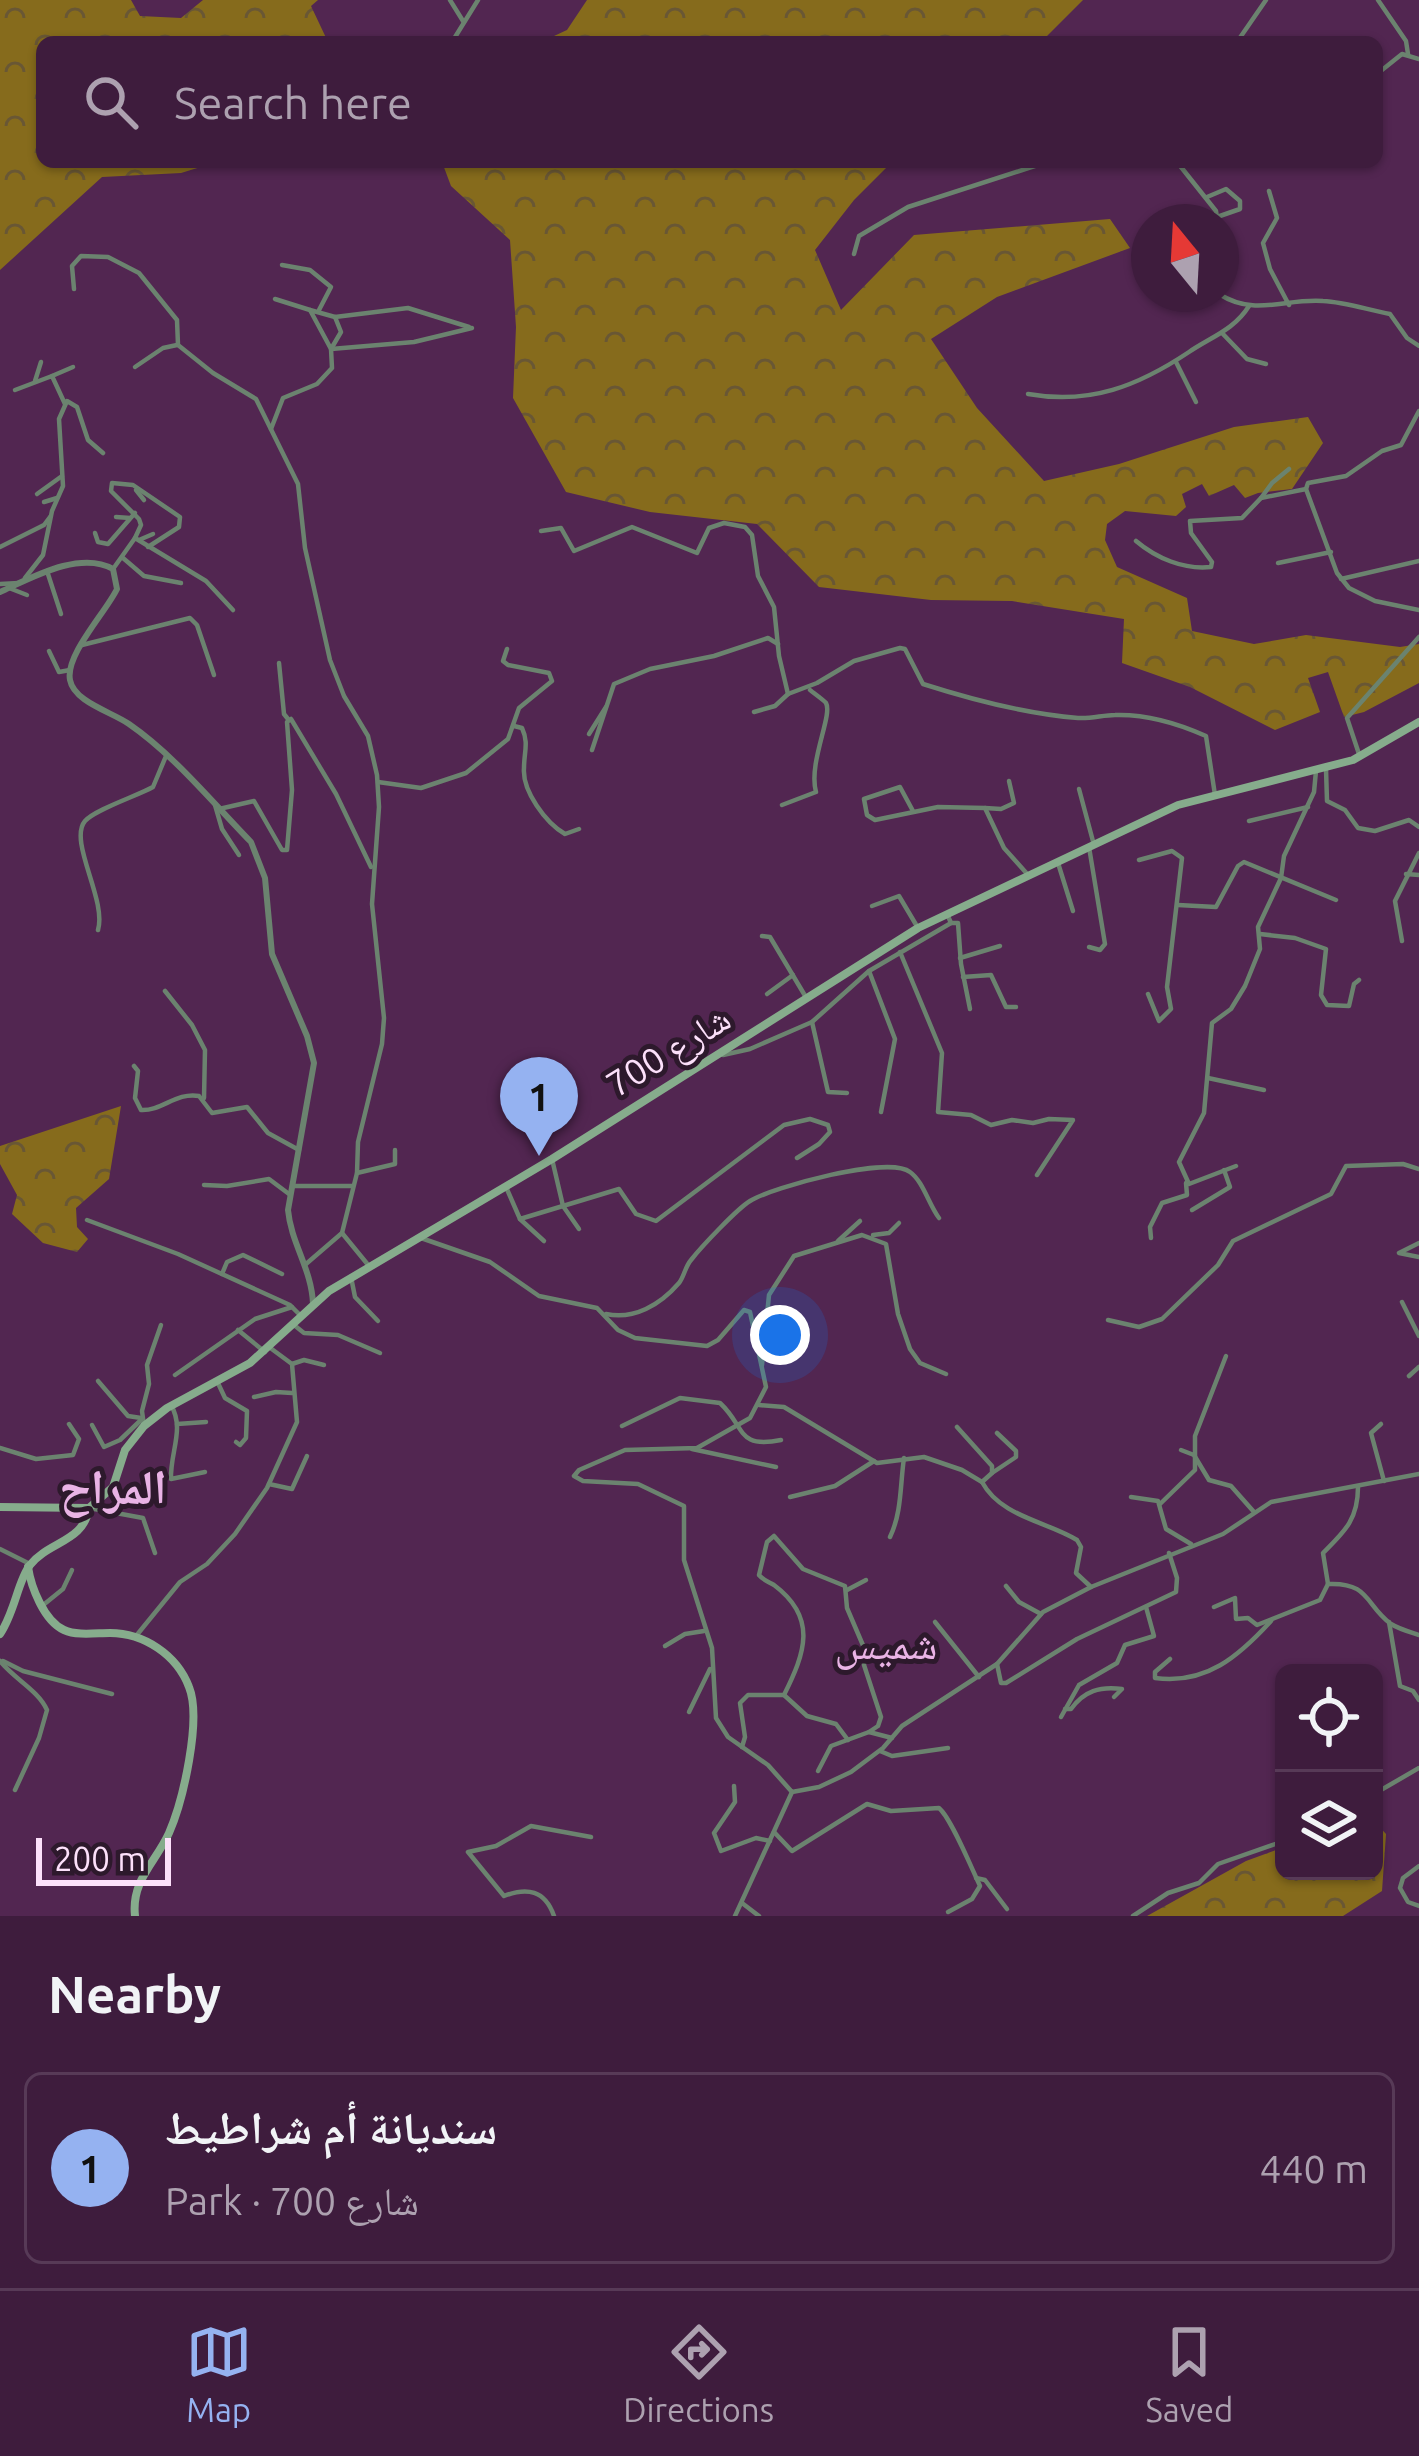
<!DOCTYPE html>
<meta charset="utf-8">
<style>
:root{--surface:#3e1c3d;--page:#452544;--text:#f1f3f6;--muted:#ada1b0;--line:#573a57;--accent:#95b2f1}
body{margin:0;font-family:Ubuntu,"Noto Naskh Arabic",sans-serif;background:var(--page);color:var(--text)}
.controls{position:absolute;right:36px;bottom:36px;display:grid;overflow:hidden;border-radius:18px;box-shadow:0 3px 9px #0004}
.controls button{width:108px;height:108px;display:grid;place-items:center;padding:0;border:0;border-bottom:3px solid var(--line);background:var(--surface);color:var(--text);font:60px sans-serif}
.compass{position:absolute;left:1131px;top:204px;width:108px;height:108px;border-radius:50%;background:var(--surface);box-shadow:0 3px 9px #0004;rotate:342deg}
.scale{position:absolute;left:36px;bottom:30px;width:135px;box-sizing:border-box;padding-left:12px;border:6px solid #fce0fa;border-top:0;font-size:33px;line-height:42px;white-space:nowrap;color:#fce0fa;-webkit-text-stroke:9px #2d192c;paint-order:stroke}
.you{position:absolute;left:780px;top:1335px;width:42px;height:42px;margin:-30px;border:9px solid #fff;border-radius:50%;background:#1a73e8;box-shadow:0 0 0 18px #1a73e833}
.badge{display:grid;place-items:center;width:78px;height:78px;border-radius:50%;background:var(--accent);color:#111;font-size:39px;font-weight:700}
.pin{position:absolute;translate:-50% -99px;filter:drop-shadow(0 3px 6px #0008)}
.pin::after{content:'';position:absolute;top:63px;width:42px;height:36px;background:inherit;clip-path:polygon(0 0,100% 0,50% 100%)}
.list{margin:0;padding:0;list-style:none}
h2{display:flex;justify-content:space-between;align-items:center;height:156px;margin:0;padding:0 48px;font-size:51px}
h2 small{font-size:39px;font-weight:400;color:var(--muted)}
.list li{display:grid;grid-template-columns:78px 1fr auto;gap:36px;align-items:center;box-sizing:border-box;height:192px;margin:0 24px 24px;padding:0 24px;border:3px solid var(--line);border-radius:18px}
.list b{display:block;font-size:45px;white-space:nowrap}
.list p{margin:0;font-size:39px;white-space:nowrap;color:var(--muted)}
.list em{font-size:39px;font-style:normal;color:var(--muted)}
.icon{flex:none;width:66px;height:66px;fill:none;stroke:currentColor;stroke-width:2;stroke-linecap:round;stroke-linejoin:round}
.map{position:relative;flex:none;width:1419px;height:1916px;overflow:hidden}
.search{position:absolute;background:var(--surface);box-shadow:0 3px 9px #0004;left:36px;right:36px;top:36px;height:132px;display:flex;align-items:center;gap:30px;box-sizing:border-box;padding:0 42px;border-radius:18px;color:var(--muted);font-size:45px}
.sheet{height:372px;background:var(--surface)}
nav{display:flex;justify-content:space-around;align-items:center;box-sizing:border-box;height:168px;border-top:3px solid var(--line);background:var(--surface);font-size:33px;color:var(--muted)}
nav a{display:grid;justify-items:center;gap:6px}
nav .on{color:var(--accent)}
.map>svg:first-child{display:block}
.forest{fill:url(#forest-crowns)}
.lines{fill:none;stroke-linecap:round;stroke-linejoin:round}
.minor{stroke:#6b836f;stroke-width:4.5}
.tertiary{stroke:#6b836f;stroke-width:6}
.secondary{stroke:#86ac8c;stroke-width:8}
.labels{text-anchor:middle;stroke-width:10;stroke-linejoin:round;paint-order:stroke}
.street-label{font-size:36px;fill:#fce0fa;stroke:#2d192c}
.quarter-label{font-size:42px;fill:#e9b3e5;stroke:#2d192c}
.district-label{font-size:48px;font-weight:bold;fill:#e9b3e5;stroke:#2d192c}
</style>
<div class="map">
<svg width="1419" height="1916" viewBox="0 0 1419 1916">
<defs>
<pattern id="forest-crowns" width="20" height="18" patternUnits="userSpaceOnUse" patternTransform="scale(3)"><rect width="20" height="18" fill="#866b1c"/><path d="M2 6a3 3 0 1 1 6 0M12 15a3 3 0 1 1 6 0" fill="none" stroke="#695734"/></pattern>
</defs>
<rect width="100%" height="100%" fill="#522651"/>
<g class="forest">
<path d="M0,0H131L140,16L181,18L203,0H318L311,6L328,42H42V162H217L181,173L102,177L0,270Z"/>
<path d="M587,0H1083L1041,42H541L567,30Z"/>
<path d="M442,162H892L854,200L815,250L841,310L914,235L1110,219L1130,248L997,297L931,339L977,408L1044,481L1119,464L1234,427L1308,417L1323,443L1292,489L1258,493L1245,498L1234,485L1209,496L1202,484L1182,494L1186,507L1176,516L1125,511L1107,524L1105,540L1117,567L1187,598L1192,631L1254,644L1306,635L1400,647L1419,644V683L1364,712L1344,717L1328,672L1308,678L1320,712L1275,730L1190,687L1122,663L1124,619L1012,601L931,600L819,587L757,524L650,512L566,492L513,398L516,327L510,240L451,186Z"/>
<path d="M121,1106L109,1179L76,1208L77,1227L88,1239L77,1252L43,1243L12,1214L17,1195L0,1164V1146Z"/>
<path d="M1374,1821L1386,1834L1382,1891L1343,1916H1147L1246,1861L1284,1847V1871H1374Z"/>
</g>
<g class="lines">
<g class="minor">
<path d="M450,0L463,21"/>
<path d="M1378,0L1406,41L1408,54"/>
<path d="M452,42L478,0"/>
<path d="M1237,42L1266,0"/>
<path d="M1377,74L1402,54L1419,59"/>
<path d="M1177,162L1216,211L1217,217L1212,222"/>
<path d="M376,163L377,162"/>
<path d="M301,164L303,162"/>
<path d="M1269,191L1277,218L1263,243L1270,269L1289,305"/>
<path d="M1207,197L1226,189L1240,201V209L1217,217"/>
<path d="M854,254L859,236L908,207L1047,162"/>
<path d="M282,265L310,270L331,287L319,310"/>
<path d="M1144,267L1149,270"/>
<path d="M74,289L72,266L81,256L108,257L139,273L177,320L178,345L213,373L256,399L298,484L305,548L330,660L344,696L368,736L377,775L379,807L372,904L384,1018L382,1044L358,1142L357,1173L342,1233L306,1264"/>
<path d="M1219,294C1255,317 1285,298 1323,301C1345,302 1368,310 1390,314L1407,338L1419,346"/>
<path d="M275,299L310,310"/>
<path d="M335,317L408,308L469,327"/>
<path d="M1222,333L1247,359L1266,364"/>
<path d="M331,349L414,342L472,328"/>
<path d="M1176,362L1196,402"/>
<path d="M135,367L163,348L177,345"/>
<path d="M52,376L73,367"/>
<path d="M35,381L41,362"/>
<path d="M15,390L52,376L65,404"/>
<path d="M1028,394C1090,405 1138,386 1189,352C1211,337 1234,330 1249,306"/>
<path d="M1419,411L1401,445L1382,451L1346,476L1308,483L1306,489L1337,573L1349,588L1375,601L1419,610"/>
<path d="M271,429L283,398L317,384L332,368L331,349L310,310L335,317L341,332L331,349"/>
<path d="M136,490L144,500"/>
<path d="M37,494L62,476"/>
<path d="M1261,498L1272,483L1289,469"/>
<path d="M44,502L57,498"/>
<path d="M116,517L130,518"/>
<path d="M541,531L561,528L574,551L632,527L697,553L709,528L724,523L745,527L752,535L758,576L774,607L779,656L788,694"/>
<path d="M95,533L98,542L108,544L135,513"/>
<path d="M135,538L141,525L139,519L111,491L112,483L133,485L180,517L179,527L148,547"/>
<path d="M139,540L153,534"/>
<path d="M1136,541C1156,558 1184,570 1211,567L1212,562L1191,533L1190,521L1242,518L1261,498L1306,489"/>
<path d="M0,547L44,525L50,517"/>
<path d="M123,558L144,576L181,583"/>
<path d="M1278,563L1331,552"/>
<path d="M113,569L135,538L206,581L233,610"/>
<path d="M47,571L61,614"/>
<path d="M25,578L43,555L52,511L63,486L59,419L67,401L77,407L88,440L103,453"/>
<path d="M1341,579L1419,561"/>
<path d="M0,584L19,583"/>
<path d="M9,588L27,595"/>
<path d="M82,645L190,618L197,625L214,675"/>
<path d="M49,651L59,672L70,670"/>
<path d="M279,663L284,714L288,719"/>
<path d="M754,712L775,706L788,694L817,683L854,661L900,648L905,649L923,684C973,700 1026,714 1078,718C1091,719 1103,715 1115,715C1147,714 1177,723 1206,736L1215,795"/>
<path d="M514,726L522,728C529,743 524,752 524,768C522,791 546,823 565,834L579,829"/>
<path d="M589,734L606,707"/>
<path d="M592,750L614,684L650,669L714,656L768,638L778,644"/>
<path d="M1360,757L1347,718L1419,637"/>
<path d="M1326,769L1327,801L1345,810L1358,828L1375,831L1409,820L1419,827"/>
<path d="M378,782L421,788L466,773L508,739L519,708L552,681L549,673L508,665L503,661L507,649"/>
<path d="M1079,789L1094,845"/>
<path d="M215,805L222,829L239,855"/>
<path d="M782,805L816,792C808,763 833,715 826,703C825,701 811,691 810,690"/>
<path d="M985,808L1001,809L1014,803L1009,781"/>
<path d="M219,809L254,801L282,850H287L292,790L287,722L291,719L336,794L371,867"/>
<path d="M913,811L900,787L864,799L867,815L875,820L938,807L985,808L1004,848L1029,876"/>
<path d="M1249,821L1308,807"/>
<path d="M1139,860L1172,851L1182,858L1167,987L1171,1009L1159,1021L1148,994"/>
<path d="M1058,863L1073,911"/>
<path d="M1406,874L1419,875"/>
<path d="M1178,905L1216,907L1238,866L1244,862L1336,900"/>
<path d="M872,906L899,896L918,928"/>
<path d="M951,923H958L961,964L970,1009"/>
<path d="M98,930C107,900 68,841 85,821C96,809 137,796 153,787L166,756"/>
<path d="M1260,934L1295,938L1326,949L1321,995L1327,1005L1349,1006L1354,984L1359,980"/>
<path d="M762,936L770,937L807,999"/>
<path d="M1402,941L1395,901L1419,853"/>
<path d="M1089,947L1100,950L1105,944L1089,847"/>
<path d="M900,952L942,1053L938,1112L971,1115L991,1125L1012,1120L1033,1123L1049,1119L1073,1120L1037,1175"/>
<path d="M960,958L1000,946"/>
<path d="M869,971L895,1039L881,1112"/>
<path d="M963,977L991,975L1006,1007H1016"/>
<path d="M165,991L192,1025L205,1050L204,1098"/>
<path d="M767,994L793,975"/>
<path d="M812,1022L828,1092L847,1093"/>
<path d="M723,1055L750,1049L812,1022L869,971L951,923L947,914"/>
<path d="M134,1066L138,1071L135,1098L141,1110C162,1111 176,1092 199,1096L212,1113L247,1107L268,1133L299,1150"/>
<path d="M1208,1078L1264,1090"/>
<path d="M552,1159L563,1206L579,1229"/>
<path d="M1236,1166L1189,1184L1179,1162L1204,1113L1212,1023L1231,1009L1245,986L1260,949L1258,927L1281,878L1284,856L1314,792L1316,771"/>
<path d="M357,1173L395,1164V1150"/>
<path d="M204,1185L227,1186L269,1179L289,1194"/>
<path d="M292,1186H352"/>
<path d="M506,1187L520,1219L619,1189L636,1214L656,1221L784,1125L810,1119L828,1125L830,1132L819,1144L797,1158"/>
<path d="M1192,1210L1230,1187L1224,1170"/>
<path d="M520,1219L544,1241"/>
<path d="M87,1220L178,1254L290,1305L301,1316"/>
<path d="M342,1233L369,1266"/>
<path d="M873,1235L889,1233L899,1223"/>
<path d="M421,1238L490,1262L539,1296L597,1308L618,1330L635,1338L707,1346L718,1340L744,1310L750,1312L766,1387L750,1418L697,1448L625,1450L579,1470L574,1476L583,1481L638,1484L684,1506V1560L712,1648L716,1718L728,1737L768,1765L792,1792L819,1787L851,1772L883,1748L902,1726L997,1664L1043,1612L1091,1587"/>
<path d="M1151,1238L1150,1227L1162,1203L1187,1195L1186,1183"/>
<path d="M838,1241L860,1221"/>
<path d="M1419,1243L1399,1253L1419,1257"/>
<path d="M222,1274L227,1262L243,1255L282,1274"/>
<path d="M351,1277L355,1297L378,1321"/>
<path d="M1402,1302L1419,1336"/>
<path d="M606,1314C634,1320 660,1305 679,1283C684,1277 685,1267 691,1260C702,1246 737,1209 750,1201C773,1187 889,1155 910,1172C923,1181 929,1205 939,1218"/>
<path d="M1108,1320L1139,1327L1162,1319L1218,1265L1233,1241L1331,1194L1346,1166L1403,1164L1419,1169"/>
<path d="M294,1325L304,1333L338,1335L380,1353"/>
<path d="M238,1330L265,1352"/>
<path d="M292,1364L304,1360L324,1365"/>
<path d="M762,1365L769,1295L794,1256L862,1235L886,1244L898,1314L910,1349L920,1363L946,1374"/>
<path d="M175,1375L255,1319L292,1307"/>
<path d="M1409,1376L1419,1367"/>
<path d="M98,1381L128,1416L141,1418"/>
<path d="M217,1381L225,1398L247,1411L246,1438L240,1445L236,1442"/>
<path d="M254,1397L276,1392L292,1393"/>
<path d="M171,1405C185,1429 170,1452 171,1479L205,1472"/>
<path d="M759,1405L784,1407L877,1463L924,1457L962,1470L982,1482"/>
<path d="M177,1424L206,1422"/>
<path d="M1381,1424L1371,1433L1384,1481"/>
<path d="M92,1425L104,1447L120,1440L142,1419"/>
<path d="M144,1426L142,1411L149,1384L147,1365L161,1325"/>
<path d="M622,1426L680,1398L720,1403C746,1427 736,1449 781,1440"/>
<path d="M957,1427L992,1466V1473L982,1482C1001,1517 1046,1521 1077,1540L1081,1547L1076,1573L1091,1587L1223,1534L1271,1502L1419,1474"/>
<path d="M0,1448L36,1459L73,1455L79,1439L69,1424"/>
<path d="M692,1449L776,1467"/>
<path d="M1181,1450L1194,1455L1209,1480L1231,1486L1254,1512"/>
<path d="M992,1473L1016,1457V1451L997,1433"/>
<path d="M269,1484L292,1489L307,1456"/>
<path d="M790,1497L835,1486L874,1461"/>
<path d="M1131,1497L1158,1501L1166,1529L1191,1544"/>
<path d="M1160,1504L1195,1470V1436L1226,1356"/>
<path d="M89,1508L143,1518L155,1553"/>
<path d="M890,1537C902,1512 900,1485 904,1458"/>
<path d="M0,1549L30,1564"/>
<path d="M1328,1584L1323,1553C1344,1532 1358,1520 1358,1487"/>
<path d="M1006,1586L1019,1602L1041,1614"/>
<path d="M847,1590L866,1580"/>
<path d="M42,1606L63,1589L72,1570"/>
<path d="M1214,1607L1235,1598L1236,1619L1248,1618L1257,1625L1320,1600L1328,1584C1370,1582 1365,1605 1391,1624C1399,1629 1410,1632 1419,1635"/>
<path d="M935,1622L979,1677"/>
<path d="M1389,1622L1400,1686L1413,1691L1419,1700"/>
<path d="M136,1636L180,1582L207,1564L235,1534L267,1488L297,1422L292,1364L269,1347"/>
<path d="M665,1646L685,1634L704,1631"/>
<path d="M1170,1659L1155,1672V1678C1206,1685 1239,1656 1271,1621"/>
<path d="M0,1661C14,1679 38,1690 47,1710L39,1738L15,1790"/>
<path d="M3,1661L23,1671L112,1694"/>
<path d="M997,1664L1001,1683H1006L1077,1639L1176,1592L1177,1578L1169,1553"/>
<path d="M784,1695L807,1716L836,1724L848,1740"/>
<path d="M1065,1709H1071C1084,1691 1100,1686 1122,1689L1114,1697"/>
<path d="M689,1712L710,1669"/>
<path d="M1061,1717L1079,1685L1117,1663L1125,1645L1154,1636L1146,1607"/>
<path d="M742,1747L745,1737L740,1703L748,1695H784C805,1653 818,1618 774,1585C769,1582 763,1580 759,1575L767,1542L774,1536L803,1569L845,1586L847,1608L865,1650L864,1665L881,1717L878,1726L869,1732"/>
<path d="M880,1751L892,1756L948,1748"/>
<path d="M818,1771L831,1746L869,1732L892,1738"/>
<path d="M734,1786L735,1802L714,1833L721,1851L756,1838L770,1841"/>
<path d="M1374,1794L1419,1768"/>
<path d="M774,1832L792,1851L867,1804L891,1811L939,1808C951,1818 971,1867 980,1886L972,1899L948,1912"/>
<path d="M1419,1866L1403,1878L1400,1888L1408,1902L1419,1906"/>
<path d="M976,1878L985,1880L1007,1909"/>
<path d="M742,1903L759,1916"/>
<path d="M554,1916C545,1890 527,1887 504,1896L468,1852L496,1846L531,1826L591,1837"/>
<path d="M735,1916L792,1792"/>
<path d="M1133,1916L1168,1893L1199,1883L1218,1864L1284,1841"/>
</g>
<path class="tertiary" d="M0,592C31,578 80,550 113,569L117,589C106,612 65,655 70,680C74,702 112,712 129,724C174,755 212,802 251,842L265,878L272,954L307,1036L314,1063L288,1210C291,1243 312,1270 313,1304"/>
<g class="secondary">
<path d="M0,1507L89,1508"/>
<path d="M89,1508L113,1487L125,1450L144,1426L167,1408L250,1363L329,1291L552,1159L918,928L1178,805L1353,760L1419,722"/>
<path d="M28,1567C31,1587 44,1621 64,1630C77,1636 96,1633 110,1633C144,1633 177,1655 189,1687C202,1719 183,1801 169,1833C156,1862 131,1880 135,1916"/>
<path d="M0,1634C15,1612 18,1580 30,1565C49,1541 84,1542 89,1508"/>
</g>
</g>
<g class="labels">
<g class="street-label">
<text transform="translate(668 1051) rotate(-32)" y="13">شارع 700</text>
</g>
<g class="quarter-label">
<text x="886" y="1659">شميس</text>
</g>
<g class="district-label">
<text x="113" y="1504">المراح</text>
</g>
</g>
</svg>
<div class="controls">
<button><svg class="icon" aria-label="locate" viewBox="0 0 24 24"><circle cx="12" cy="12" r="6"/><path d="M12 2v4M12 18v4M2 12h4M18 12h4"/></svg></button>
<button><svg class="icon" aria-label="layers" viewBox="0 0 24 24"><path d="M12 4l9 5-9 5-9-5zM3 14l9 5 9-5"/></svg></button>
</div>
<svg class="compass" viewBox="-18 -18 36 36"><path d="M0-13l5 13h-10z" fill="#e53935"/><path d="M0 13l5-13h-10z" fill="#ada1b0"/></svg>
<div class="scale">200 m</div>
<div class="you"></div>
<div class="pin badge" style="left:539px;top:1156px">1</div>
<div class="search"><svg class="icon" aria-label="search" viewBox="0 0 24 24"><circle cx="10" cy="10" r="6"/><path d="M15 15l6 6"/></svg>Search here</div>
</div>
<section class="sheet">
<h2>Nearby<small></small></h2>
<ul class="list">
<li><span class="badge">1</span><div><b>سنديانة أم شراطيط</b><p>Park · شارع 700</p></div><em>440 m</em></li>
</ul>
</section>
<nav>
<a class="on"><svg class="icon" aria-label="map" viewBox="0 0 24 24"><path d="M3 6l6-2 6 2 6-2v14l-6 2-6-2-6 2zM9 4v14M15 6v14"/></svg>Map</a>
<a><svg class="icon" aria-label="directions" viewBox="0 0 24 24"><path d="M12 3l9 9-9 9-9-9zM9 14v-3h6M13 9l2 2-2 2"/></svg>Directions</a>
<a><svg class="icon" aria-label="saved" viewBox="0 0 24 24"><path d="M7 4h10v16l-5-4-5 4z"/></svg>Saved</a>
</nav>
